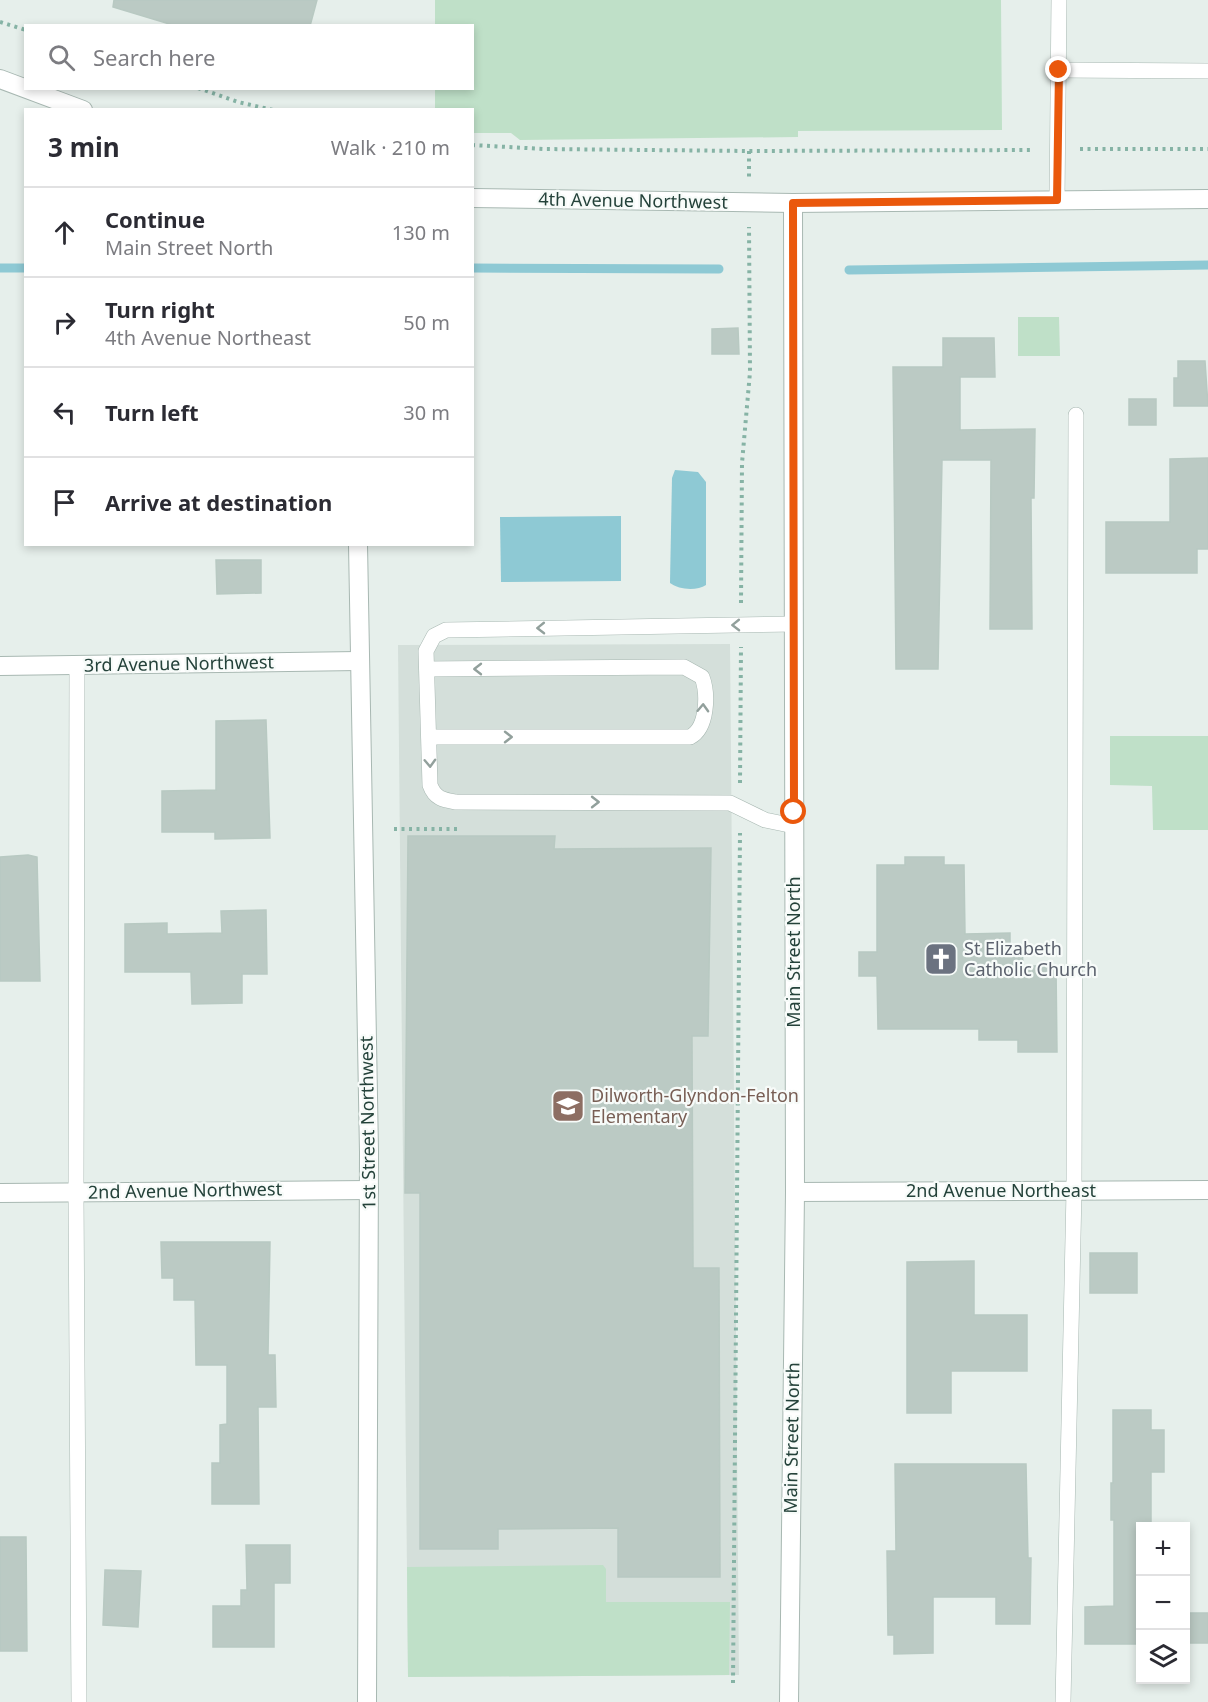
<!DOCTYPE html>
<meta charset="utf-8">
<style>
:root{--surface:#fff;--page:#f2f2f3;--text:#2b2b33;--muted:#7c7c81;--line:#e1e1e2}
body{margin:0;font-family:"Noto Sans",sans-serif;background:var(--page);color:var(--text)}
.controls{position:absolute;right:18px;bottom:18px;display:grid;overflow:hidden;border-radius:0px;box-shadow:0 3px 9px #0003}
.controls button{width:54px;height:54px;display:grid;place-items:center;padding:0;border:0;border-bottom:2px solid var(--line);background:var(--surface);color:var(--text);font:30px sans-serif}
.stop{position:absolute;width:18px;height:18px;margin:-14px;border:4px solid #ea580c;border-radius:50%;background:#fff}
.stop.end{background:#ea580c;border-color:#fff;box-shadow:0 2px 6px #0008}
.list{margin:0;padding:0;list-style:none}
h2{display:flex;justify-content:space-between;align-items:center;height:78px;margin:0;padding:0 24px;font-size:26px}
h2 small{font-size:20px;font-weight:400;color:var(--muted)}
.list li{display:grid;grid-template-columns:39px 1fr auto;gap:18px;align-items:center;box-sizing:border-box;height:90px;padding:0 24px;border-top:2px solid var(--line)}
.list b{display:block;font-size:22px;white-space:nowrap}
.list p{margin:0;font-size:20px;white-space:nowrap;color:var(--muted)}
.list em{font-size:20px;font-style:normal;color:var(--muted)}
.icon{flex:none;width:33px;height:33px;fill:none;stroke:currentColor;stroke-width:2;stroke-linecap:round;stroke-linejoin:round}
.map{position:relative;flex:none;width:1208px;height:1702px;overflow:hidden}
.search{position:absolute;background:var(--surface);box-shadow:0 3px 9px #0003;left:24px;top:24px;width:450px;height:66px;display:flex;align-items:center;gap:15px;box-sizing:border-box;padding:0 21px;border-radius:0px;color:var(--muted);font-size:22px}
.panel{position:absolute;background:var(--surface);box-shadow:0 3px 9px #0003;left:24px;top:108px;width:450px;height:438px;border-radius:0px}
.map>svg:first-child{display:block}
.built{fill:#d4dfda}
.green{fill:#bfe0c8}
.water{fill:#8ec9d4}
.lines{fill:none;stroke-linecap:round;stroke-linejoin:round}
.stream{stroke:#8ec9d4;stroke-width:9}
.building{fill:#bbcac4;stroke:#b8c9c2;stroke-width:1.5}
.lane-casing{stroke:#a8b8b2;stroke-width:16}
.street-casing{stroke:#a8b8b2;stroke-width:20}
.path{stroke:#86b3a5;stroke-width:4;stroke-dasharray:3 4.5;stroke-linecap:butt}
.lane{stroke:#fff;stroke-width:15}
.street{stroke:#fff;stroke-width:18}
.oneway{stroke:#92a09c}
.route{stroke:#ea580c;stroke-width:8}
.labels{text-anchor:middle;stroke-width:4.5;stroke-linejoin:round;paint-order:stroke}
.street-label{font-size:18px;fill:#24423a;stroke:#f7fbf9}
.worship-label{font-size:18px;fill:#5b616d;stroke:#f7fbf9;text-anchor:start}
.education-label{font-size:18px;fill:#785e54;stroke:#f7fbf9;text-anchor:start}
</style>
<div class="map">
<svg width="1208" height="1702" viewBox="0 0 1208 1702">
<rect width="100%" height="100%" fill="#e6efeb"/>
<path class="built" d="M730,644L739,1675L408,1677L398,645Z"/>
<g class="green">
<path d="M435,0H1001L1002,130L798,131V137L520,140L511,133H473L472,110L435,109V89L472,88V26L435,25Z"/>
<path d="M1018,317H1059L1060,356H1018Z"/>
<path d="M1110,736H1208V830H1153L1152,786L1110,785Z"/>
<path d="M603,1565L606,1569V1602H730L729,1675L408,1677L407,1567Z"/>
</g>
<g class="water">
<path d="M675,470L698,472L706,482V585C697,591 679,590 670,583L672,478Z"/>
<path d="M621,516V581L501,582L500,517Z"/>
</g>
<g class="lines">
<g class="stream">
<path d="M0,268H26"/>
<path d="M472,268L719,269"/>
<path d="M849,270L1208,265"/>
</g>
</g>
<g class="building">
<path d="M114,0H317L310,26H176L113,7Z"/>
<path d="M738,328L739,354H712V329Z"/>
<path d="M943,338H994L995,377H960V430L1035,429L1034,498H1031L1032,629H990L991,460H942L938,669H896L893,367H943Z"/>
<path d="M1178,361H1205L1208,406H1174V378H1178Z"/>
<rect x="1129" y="399" width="27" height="26"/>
<path d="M1208,458V549H1197V573H1106V522H1170V459Z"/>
<path d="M216,560H261V593L217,594Z"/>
<path d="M266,720L270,838L215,839V832H162V791L216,790V721Z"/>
<path d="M408,836H555L554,849L711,848L708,1036H692L693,1268H719L720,1577H618V1528L498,1529V1549H420V1193H405Z"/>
<path d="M28,855L37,857L40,981H0V857Z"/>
<path d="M905,857H944V865H964L965,934L1010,933V945H1022L1023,966H1056L1057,1052H1018V1040H979V1029H878L877,976H859V952H877V865H905Z"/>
<path d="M266,910L267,974H242V1003L192,1004L191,972H125V924L167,923V934L222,933L221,911Z"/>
<path d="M161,1242H270L268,1355H275L276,1407H258L259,1504H212V1463H220V1425L227,1424V1365H196L195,1300H174V1278H162Z"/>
<rect x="1090" y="1253" width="47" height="40"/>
<path d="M974,1261V1315H1027V1371H951V1413H907V1262Z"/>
<path d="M1113,1410H1151V1430H1164V1472H1151V1527H1140V1644H1085V1607L1114,1606V1520H1111V1483H1113Z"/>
<path d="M895,1464H1026L1028,1558H1031L1030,1624H996V1597H933V1653L894,1654V1635H888L887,1551H896Z"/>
<path d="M0,1537H26L27,1651H0Z"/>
<path d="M246,1545H290V1583H274V1647H213V1606H241V1590H247Z"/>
<path d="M105,1570L141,1571L138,1627L103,1625Z"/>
<rect x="1185" y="1613" width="23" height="30"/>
</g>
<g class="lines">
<g class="lane-casing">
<g id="lane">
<path d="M1059,70L1208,71"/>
<path d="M1057,200L1059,0"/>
<path d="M794,624L446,630L434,636L426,651L430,785C435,799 444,800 456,802L730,803L765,820L794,826"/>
<path d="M77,665L76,1193L79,1702"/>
<path d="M427,669L684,667L702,677C708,693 708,728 690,737H429"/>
<path d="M1063,1702L1074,1191L1076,415"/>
</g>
</g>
<g class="street-casing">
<g id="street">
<path d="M0,79L83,110"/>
<path d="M472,198L793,203L1208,199"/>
<path d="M358,544L369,1152L367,1702"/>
<path d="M0,666L358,661"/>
<path d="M795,1192L1208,1190"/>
<path d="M0,1193L369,1190"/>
<path d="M789,1702L795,1192L793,203"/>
</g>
</g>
<g class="path">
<path d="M0,22L26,30"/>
<path d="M198,88L238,102L273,110"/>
<path d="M472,145L544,149L749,151L1033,150"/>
<path d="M1080,149H1208"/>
<path d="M749,151V177"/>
<path d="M741,603L742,463L750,372L749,227"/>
<path d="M740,783L741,647"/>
<path d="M394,829H459"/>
<path d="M733,1683L740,833"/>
</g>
<use href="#lane" class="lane"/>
<use href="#street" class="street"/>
</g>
<defs><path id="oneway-chevron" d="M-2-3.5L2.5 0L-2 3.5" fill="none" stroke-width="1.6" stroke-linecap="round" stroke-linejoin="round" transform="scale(1.5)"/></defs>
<g class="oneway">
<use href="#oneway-chevron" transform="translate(736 625) rotate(179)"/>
<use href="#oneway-chevron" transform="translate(541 628) rotate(179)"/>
<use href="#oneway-chevron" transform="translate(478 669) rotate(180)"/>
<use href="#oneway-chevron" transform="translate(703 708) rotate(-88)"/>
<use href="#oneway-chevron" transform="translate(508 737)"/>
<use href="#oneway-chevron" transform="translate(430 763) rotate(88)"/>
<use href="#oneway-chevron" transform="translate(595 802)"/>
</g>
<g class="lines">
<path class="route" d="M794,812L793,203L1057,200L1059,70"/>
</g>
<defs>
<g id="church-square" transform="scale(1.725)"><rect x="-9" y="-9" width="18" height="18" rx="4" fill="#6b7280" stroke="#f7fbf9"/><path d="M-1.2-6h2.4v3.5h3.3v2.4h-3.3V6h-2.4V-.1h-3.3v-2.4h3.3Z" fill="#fff"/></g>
<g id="school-square" transform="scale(1.725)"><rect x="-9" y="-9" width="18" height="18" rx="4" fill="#8d6e63" stroke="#f7fbf9"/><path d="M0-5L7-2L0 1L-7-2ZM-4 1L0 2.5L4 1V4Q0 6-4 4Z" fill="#fff"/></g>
</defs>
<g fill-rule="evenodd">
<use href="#church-square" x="941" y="959"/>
<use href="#school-square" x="568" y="1106"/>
</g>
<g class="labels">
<g class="street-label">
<text transform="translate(633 201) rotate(1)" y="6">4th Avenue Northwest</text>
<text transform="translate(179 664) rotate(-1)" y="6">3rd Avenue Northwest</text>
<text transform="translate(794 952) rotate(-90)" y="6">Main Street North</text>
<text transform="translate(368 1123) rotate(-91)" y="6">1st Street Northwest</text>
<text transform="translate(185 1191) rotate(-1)" y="6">2nd Avenue Northwest</text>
<text x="1001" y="1197">2nd Avenue Northeast</text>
<text transform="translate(792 1438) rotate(-89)" y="6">Main Street North</text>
</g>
<g class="worship-label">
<text x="964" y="955">St Elizabeth<tspan x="964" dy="21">Catholic Church</tspan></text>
</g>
<g class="education-label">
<text x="591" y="1102">Dilworth-Glyndon-Felton<tspan x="591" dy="21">Elementary</tspan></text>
</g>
</g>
</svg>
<div class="controls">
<button>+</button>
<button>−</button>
<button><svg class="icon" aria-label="layers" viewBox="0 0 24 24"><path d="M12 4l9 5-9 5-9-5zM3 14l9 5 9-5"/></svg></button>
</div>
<div class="stop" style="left:794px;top:812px"></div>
<div class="stop end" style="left:1059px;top:70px"></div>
<div class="search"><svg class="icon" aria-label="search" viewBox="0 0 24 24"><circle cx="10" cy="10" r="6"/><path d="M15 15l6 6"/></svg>Search here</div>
<section class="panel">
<h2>3 min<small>Walk · 210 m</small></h2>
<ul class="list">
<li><svg class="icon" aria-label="ahead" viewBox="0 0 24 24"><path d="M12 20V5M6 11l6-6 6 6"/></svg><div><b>Continue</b><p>Main Street North</p></div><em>130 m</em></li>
<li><svg class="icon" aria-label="right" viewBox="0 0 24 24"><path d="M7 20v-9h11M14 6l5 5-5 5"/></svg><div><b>Turn right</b><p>4th Avenue Northeast</p></div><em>50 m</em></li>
<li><svg class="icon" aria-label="left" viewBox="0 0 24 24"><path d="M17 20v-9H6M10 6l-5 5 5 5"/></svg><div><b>Turn left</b></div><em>30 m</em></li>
<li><svg class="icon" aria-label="arrive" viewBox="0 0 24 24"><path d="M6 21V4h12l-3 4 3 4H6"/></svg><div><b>Arrive at destination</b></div></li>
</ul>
</section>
</div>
